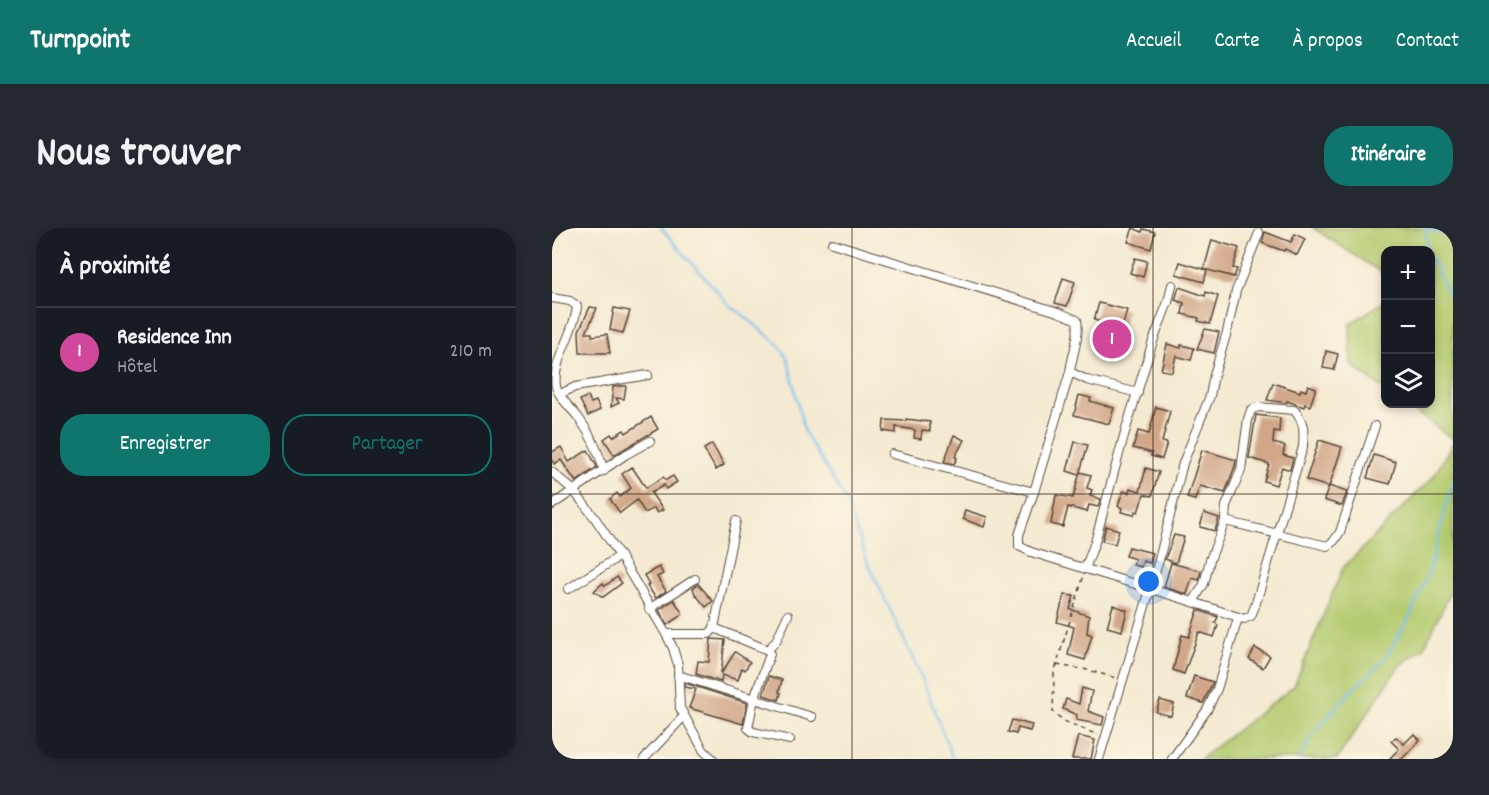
<!DOCTYPE html>
<html lang="fr">
<meta charset="utf-8">
<style>
:root{--surface:#171b24;--page:#242831;--text:#f1f3f6;--muted:#9ea1a6;--line:#363941;--accent:#0f766e}
body{margin:0;font-family:Dekko,sans-serif;background:var(--page);color:var(--text)}
.controls{position:absolute;right:18px;top:18px;display:grid;overflow:hidden;border-radius:12px;box-shadow:0 3px 9px #0003}
.controls button{width:54px;height:54px;display:grid;place-items:center;padding:0;border:0;border-bottom:2px solid var(--line);background:var(--surface);color:var(--text);font:30px sans-serif}
.you{position:absolute;left:597px;top:354px;width:21px;height:21px;margin:-15px;border:4px solid #fff;border-radius:50%;background:#1a73e8;box-shadow:0 0 0 9px #1a73e833}
.badge{display:grid;place-items:center;width:39px;height:39px;border-radius:50%;background:var(--accent);color:#fff;font-size:20px;font-weight:700}
.pin{position:absolute;translate:-50% -50%;border:3px solid #fff;box-shadow:0 2px 6px #0006}
.list{margin:0;padding:0;list-style:none}
h2{display:flex;justify-content:space-between;align-items:center;height:78px;margin:0;padding:0 24px;font-size:26px}
h2 small{font-size:20px;font-weight:400;color:var(--muted)}
.list li{display:grid;grid-template-columns:39px 1fr auto;gap:18px;align-items:center;box-sizing:border-box;height:90px;padding:0 24px;border-top:2px solid var(--line)}
.list b{display:block;font-size:22px;white-space:nowrap}
.list p{margin:0;font-size:20px;white-space:nowrap;color:var(--muted)}
.list em{font-size:20px;font-style:normal;color:var(--muted)}
.actions{display:flex;gap:12px;padding:18px 24px}
.actions a{flex:1;padding:14px 0;border:2px solid var(--accent);border-radius:24px;text-align:center;font-size:21px;color:var(--accent)}
.actions .main{background:var(--accent);color:#fff}
.icon{flex:none;width:33px;height:33px;fill:none;stroke:currentColor;stroke-width:2;stroke-linecap:round;stroke-linejoin:round}
.map{position:relative;flex:none;width:901px;height:531px;overflow:hidden;border-radius:24px}
header{display:flex;align-items:center;gap:36px;box-sizing:border-box;height:84px;padding:0 30px;background:var(--accent);color:#fff}
header strong{font-size:28px}
nav{display:flex;gap:33px;margin-inline-start:auto;font-size:21px}
.intro{display:flex;align-items:center;justify-content:space-between;box-sizing:border-box;height:144px;padding:0 36px}
h1{margin:0;font-size:42px}
.button{padding:15px 27px;border-radius:24px;background:var(--accent);color:#fff;font-size:21px;font-weight:700}
main{display:flex;gap:36px;padding:0 36px}
aside{flex:1;background:var(--surface);border-radius:24px;box-shadow:0 3px 9px #0003}
.map>svg:first-child{display:block}
.green{fill:#b3cb70;stroke:#777a47;stroke-width:1.5}
.lines{fill:none;stroke-linecap:round;stroke-linejoin:round}
.stream{stroke:#73bdec;stroke-width:2}
.building{fill:#d2a789}
.minor-casing{stroke:#574739;stroke-width:10}
.path{stroke:#574739;stroke-width:1.5;stroke-dasharray:4.5 4.5;stroke-linecap:butt}
.minor{stroke:#fff;stroke-width:8}
.grid{fill:none;stroke:#3b2a1e;stroke-width:1.5;stroke-opacity:0.55}
</style>
<header>
<strong>Turnpoint</strong>
<nav><a>Accueil</a><a>Carte</a><a>À propos</a><a>Contact</a></nav>
</header>
<div class="intro"><h1>Nous trouver</h1><a class="button">Itinéraire</a></div>
<main>
<aside>
<h2>À proximité<small></small></h2>
<ul class="list">
<li><span class="badge" style="background:#d1479c">1</span><div><b>Residence Inn</b><p>Hôtel</p></div><em>210 m</em></li>
</ul>
<div class="actions"><a class="main">Enregistrer</a><a>Partager</a></div>
</aside>
<div class="map">
<svg width="901" height="531" viewBox="0 0 901 531">
<rect width="100%" height="100%" fill="#fcf5e5"/>
<filter id="ink" filterUnits="userSpaceOnUse"><feTurbulence type="fractalNoise" baseFrequency=".0167" numOctaves="2"/><feDisplacementMap in="SourceGraphic" scale="12" xChannelSelector="R" yChannelSelector="G"/><feConvolveMatrix kernelMatrix="1 2 1 2 8 2 1 2 1" color-interpolation-filters="sRGB"/></filter>
<filter id="wash" filterUnits="userSpaceOnUse"><feTurbulence type="fractalNoise" baseFrequency=".008" numOctaves="4" result="noise"/><feDisplacementMap in="SourceGraphic" scale="24" xChannelSelector="R" yChannelSelector="G"/><feGaussianBlur stdDeviation="1.35" result="paint"/><feColorMatrix in="noise" values="0 0 0 0 0 0 0 0 0 0 0 0 0 0 0 0 0 1.4 0 .05"/><feComposite in="paint" operator="in"/></filter>
<g filter="url(#wash)">
<rect width="100%" height="100%" fill="#f4ead1"/>
<g class="green">
<path d="M761,0H901V211L852,176H878V22H834L833,47Z"/>
<path d="M833,73V162L799,137L798,96Z"/>
<path d="M901,214V359L872,420L847,438L785,531H648L742,458L791,340L882,248Z"/>
</g>
<g class="lines">
<g class="stream">
<path d="M109,0L178,78L190,86L227,117L236,131L252,203L294,273L316,335L370,450L401,531"/>
<path d="M873,0L901,10"/>
<path d="M873,0L876,22"/>
<path d="M878,27L901,76"/>
<path d="M747,531L762,505L797,465L833,431L858,388L878,341L901,251"/>
</g>
</g>
<g id="blocks">
<g class="building">
<path d="M581,0L590,4L591,1L603,4L599,21L576,14Z"/>
<path d="M713,4L739,14L743,6L753,11L745,27L733,21L732,23L710,15Z"/>
<path d="M660,12L687,20L681,40L685,41L682,49L652,41Z"/>
<path d="M583,30L595,33L591,49L578,45Z"/>
<path d="M628,34L655,42L652,54L624,46Z"/>
<path d="M511,50L523,54L515,78L503,75Z"/>
<path d="M627,59L653,68L654,64L666,68L658,96L646,93L647,90L630,86L632,75L623,72Z"/>
<path d="M547,75L575,82L563,126L550,122L557,96L542,92Z"/>
<path d="M38,79L45,80L34,105H40V108L55,106L58,125H28L27,103Z"/>
<path d="M62,80L78,83L71,105L58,102Z"/>
<path d="M653,101L667,104L662,125L645,121Z"/>
<path d="M615,116L629,120V117L642,120L639,132L624,128L620,144L609,142Z"/>
<path d="M774,123L786,126L782,142L771,140Z"/>
<path d="M721,155L748,164L749,161L754,163L756,157L764,160L758,178L753,176L752,179L735,173L734,175L715,172Z"/>
<path d="M68,158H74L72,171L64,170L67,175L59,179L61,159Z"/>
<path d="M527,167L539,170L538,173L562,180L557,196L522,187Z"/>
<path d="M36,168L39,175L44,173L48,182L36,188L28,172Z"/>
<path d="M604,179L618,183L610,214L615,215L610,231L599,228L600,225L581,220L586,203L597,206Z"/>
<path d="M704,187L728,190L727,204L722,203L721,215L733,218L731,227L741,230L738,242L730,239L724,257L712,253L717,236L697,230Z"/>
<path d="M99,189L106,201L62,227L52,211L59,206L61,209L72,202L74,205Z"/>
<path d="M354,191L378,194V203L370,202L369,211L362,210L363,202L344,199V205L331,203L332,192L354,193Z"/>
<path d="M402,207L412,212L403,229L405,230L402,236L392,234Z"/>
<path d="M767,212L790,219L777,259L754,252Z"/>
<path d="M523,214L536,217L527,247L515,243Z"/>
<path d="M160,216L172,237L164,242L152,221Z"/>
<path d="M9,219L17,234L36,222L45,239L24,254L9,232L2,236L0,232V224Z"/>
<path d="M650,222L684,232L683,238L673,265L648,258L643,272L635,270Z"/>
<path d="M822,227L844,234L838,256L815,250Z"/>
<path d="M80,239L94,260L111,249L114,252L121,248L125,254L114,261L112,257L99,265L111,282L105,285L102,280L93,285L85,272L68,285L58,271L65,265L68,269L79,260L70,246Z"/>
<path d="M594,240L607,244L600,268L592,266L586,284L583,283L582,287L569,284L570,280L566,278L571,263L577,265L578,260L588,263Z"/>
<path d="M528,244L539,247L535,260L540,262L538,268L549,271L546,279L537,277L535,284L516,279L511,299L499,296L504,267L521,270Z"/>
<path d="M777,258L795,264L790,278L772,272Z"/>
<path d="M413,282L435,289L432,299L411,291Z"/>
<path d="M652,285L667,290L663,303L648,299Z"/>
<path d="M554,298L567,302L563,316L550,313Z"/>
<path d="M622,307L632,309L624,335L613,331Z"/>
<path d="M577,319L601,325L598,335L591,333L589,339L581,337L583,331L574,328Z"/>
<path d="M619,335L649,343L647,352L640,350L635,366L612,359Z"/>
<path d="M107,339L111,346L105,349L114,363L104,370L95,358L97,356L92,347Z"/>
<path d="M65,349L70,355L51,369L42,363L51,355L53,358Z"/>
<path d="M146,356L161,373L154,379L143,366L141,360Z"/>
<path d="M512,367L522,368L518,381L537,388L535,405L540,407L533,432L516,427L522,399L505,394Z"/>
<path d="M122,372L131,386L115,397L107,382Z"/>
<path d="M561,377L575,382L570,403L555,399Z"/>
<path d="M646,382L666,389L663,395L666,397L662,409L647,404L632,446L621,442L630,407L637,409Z"/>
<path d="M159,411L173,412L169,446L183,424L198,434L193,442L190,440L186,452L170,447L169,454L144,446L146,433L157,434Z"/>
<path d="M703,420L718,428L711,440L697,431Z"/>
<path d="M217,448L230,452L227,464L229,465L227,472L211,467Z"/>
<path d="M642,448L661,454L651,475L635,470Z"/>
<path d="M133,455L195,475L191,496L137,480L144,461L133,459Z"/>
<path d="M530,460L540,463L536,483L552,489L550,497L524,492L525,487L511,481L514,471L527,476Z"/>
<path d="M608,472L622,476L619,488L604,484Z"/>
<path d="M460,492L480,497L478,503L466,500L464,506L456,504Z"/>
<path d="M862,506L868,512L850,531H837L847,521L839,513L844,509L852,516Z"/>
<path d="M526,508L543,512L539,531H520Z"/>
</g>
</g>
</g>
<g filter="url(#ink)">
<use href="#blocks" fill-opacity="0" stroke="#574739" stroke-width="1.5"/>
<g class="lines">
<g class="minor-casing">
<g id="minor">
<path d="M280,15L506,84L525,92C528,109 520,127 518,144L535,152L586,165"/>
<path d="M0,70L18,73L25,78C23,105 0,131 4,159C7,170 19,180 26,189C38,205 47,224 52,243"/>
<path d="M8,166L23,159L96,147"/>
<path d="M706,179L742,182C753,194 752,204 751,219L703,378L699,388L692,391L641,374L652,356L658,332L673,293L674,278L689,242L696,191L699,182Z"/>
<path d="M340,226L482,264L467,307V318L479,324L641,374"/>
<path d="M0,244L21,262L43,290L68,328L114,406L121,420L126,437L128,480L152,523L161,531"/>
<path d="M482,264L518,144"/>
<path d="M0,277L73,227L98,213"/>
<path d="M673,293L775,318L782,313L788,304L823,198"/>
<path d="M533,341L543,314L573,204L600,116L616,74L620,57"/>
<path d="M16,361L68,328"/>
<path d="M97,381L143,351"/>
<path d="M162,400L216,422L218,426L202,471L196,500L201,504L238,512"/>
<path d="M114,406H157L162,400L184,293"/>
<path d="M216,422L224,413L236,387"/>
<path d="M126,447L260,489"/>
<path d="M92,531L132,488"/>
<path d="M547,531L607,332L631,235L658,168L662,147L675,104L684,63L707,5"/>
<path d="M620,531L655,482L665,461L686,390"/>
</g>
</g>
<g class="path">
<path d="M531,350L502,445L501,484L512,493L546,507"/>
<path d="M505,437L536,442L564,450"/>
</g>
<use href="#minor" class="minor"/>
</g>
</g>
<path class="grid" d="M300,0V531M601,0V531M0,266H901"/>
</svg>
<div class="controls">
<button>+</button>
<button>−</button>
<button><svg class="icon" aria-label="layers" viewBox="0 0 24 24"><path d="M12 4l9 5-9 5-9-5zM3 14l9 5 9-5"/></svg></button>
</div>
<div class="you"></div>
<div class="pin badge" style="left:560px;top:111px;background:#d1479c">1</div>
</div>
</main>
